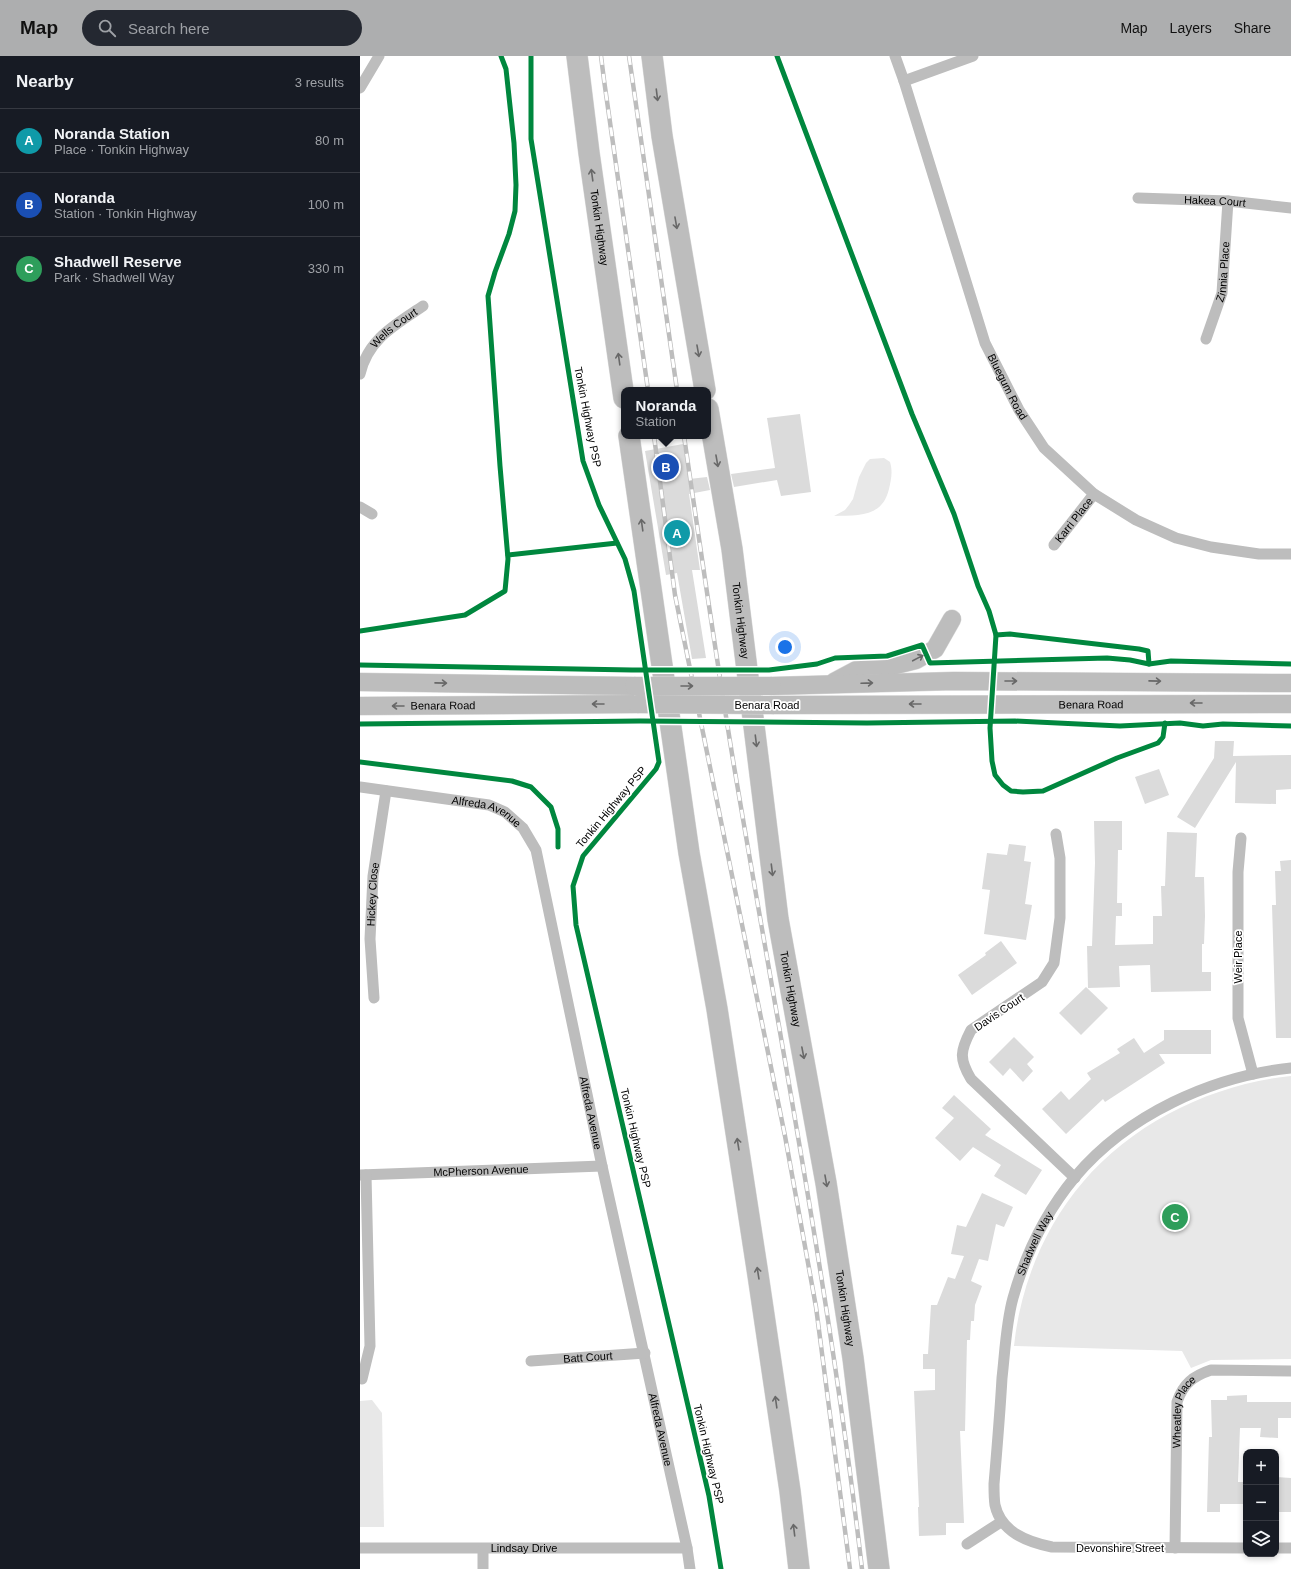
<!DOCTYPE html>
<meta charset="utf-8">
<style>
:root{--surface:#171b24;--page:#242831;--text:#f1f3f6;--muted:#9ea1a6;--line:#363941;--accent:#adaeaf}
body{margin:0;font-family:Helvetica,sans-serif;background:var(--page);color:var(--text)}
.controls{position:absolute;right:12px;bottom:12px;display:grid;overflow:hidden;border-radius:8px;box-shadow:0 2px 6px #0003}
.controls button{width:36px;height:36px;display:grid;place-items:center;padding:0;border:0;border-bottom:1px solid var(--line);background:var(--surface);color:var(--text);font:20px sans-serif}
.you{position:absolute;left:425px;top:591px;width:14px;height:14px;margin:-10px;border:3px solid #fff;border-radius:50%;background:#1a73e8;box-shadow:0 0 0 6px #1a73e833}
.badge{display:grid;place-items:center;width:26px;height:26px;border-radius:50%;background:var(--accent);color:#fff;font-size:13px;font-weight:700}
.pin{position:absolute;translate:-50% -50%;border:2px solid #fff;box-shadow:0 1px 4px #0006}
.popup{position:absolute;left:261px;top:331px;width:90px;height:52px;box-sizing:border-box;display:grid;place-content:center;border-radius:8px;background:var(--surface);filter:drop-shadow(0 1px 3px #0005);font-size:13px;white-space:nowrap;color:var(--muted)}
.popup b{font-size:15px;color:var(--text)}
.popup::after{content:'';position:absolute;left:50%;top:100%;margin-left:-8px;border:8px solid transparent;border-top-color:var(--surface)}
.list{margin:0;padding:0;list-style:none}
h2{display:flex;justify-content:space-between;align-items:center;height:52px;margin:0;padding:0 16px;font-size:17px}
h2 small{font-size:13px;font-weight:400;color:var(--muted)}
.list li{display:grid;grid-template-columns:26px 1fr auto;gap:12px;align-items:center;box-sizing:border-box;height:64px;padding:0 16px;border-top:1px solid var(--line)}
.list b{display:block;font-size:15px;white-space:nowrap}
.list p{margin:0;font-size:13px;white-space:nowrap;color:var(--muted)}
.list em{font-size:13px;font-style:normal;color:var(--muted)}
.icon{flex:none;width:22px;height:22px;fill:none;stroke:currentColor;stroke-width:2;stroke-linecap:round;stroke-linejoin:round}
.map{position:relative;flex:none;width:931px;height:1513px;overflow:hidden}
header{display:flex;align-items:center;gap:24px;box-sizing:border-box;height:56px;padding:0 20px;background:var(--accent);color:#111}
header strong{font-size:19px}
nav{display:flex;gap:22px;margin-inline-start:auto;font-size:14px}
.search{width:280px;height:36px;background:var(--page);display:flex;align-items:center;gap:10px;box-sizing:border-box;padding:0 14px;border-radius:22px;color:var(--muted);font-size:15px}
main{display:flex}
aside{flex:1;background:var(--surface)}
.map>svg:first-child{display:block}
.green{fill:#e8e8e8}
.building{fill:#dbdbdb}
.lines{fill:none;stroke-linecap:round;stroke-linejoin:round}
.primary-casing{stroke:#dbdbdb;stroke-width:19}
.highway-casing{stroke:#dbdbdb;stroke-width:22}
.street{stroke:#bdbdbd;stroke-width:11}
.primary{stroke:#bdbdbd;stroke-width:18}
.highway{stroke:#bdbdbd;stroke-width:21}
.rail-casing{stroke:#bdbdbd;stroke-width:4.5}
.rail{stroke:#fff;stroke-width:3;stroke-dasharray:9;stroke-linecap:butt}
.primary-bridge-casing{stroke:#dbdbdb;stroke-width:19;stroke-linecap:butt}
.primary-bridge{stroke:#bdbdbd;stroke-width:18}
.cycleway-casing{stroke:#fff;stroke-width:8}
.cycleway{stroke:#00873e;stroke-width:5}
.oneway{stroke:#686868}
.labels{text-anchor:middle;stroke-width:3.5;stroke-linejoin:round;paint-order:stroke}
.street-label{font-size:11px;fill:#000;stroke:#fff}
</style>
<header>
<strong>Map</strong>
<div class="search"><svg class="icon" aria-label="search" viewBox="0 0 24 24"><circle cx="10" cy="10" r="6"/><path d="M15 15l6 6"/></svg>Search here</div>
<nav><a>Map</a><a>Layers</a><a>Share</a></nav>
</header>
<main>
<aside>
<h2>Nearby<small>3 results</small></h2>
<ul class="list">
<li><span class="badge" style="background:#0f9aa8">A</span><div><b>Noranda Station</b><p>Place · Tonkin Highway</p></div><em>80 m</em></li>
<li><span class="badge" style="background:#1a4fb4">B</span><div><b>Noranda</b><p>Station · Tonkin Highway</p></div><em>100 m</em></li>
<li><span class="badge" style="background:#2e9e5b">C</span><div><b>Shadwell Reserve</b><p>Park · Shadwell Way</p></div><em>330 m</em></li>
</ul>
</aside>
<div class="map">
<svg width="931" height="1513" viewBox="0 0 931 1513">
<rect width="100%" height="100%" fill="#fff"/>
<g class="green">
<path d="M524,402L530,406C533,416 531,424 529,433C522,462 498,459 474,460L485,454L489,449L493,443L499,421L506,407L510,403Z"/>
<path d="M931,1020V1303L851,1304L831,1312L822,1295L654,1290C660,1231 684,1171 723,1126C774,1066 853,1028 931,1020Z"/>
<path d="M12,1344L22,1357L24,1471H0V1345Z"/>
</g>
<g class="building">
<path d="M440,358L451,436L421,440L417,424L374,431L371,418L415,412L407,362Z"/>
<path d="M323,388L329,423L347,421L350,434L329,438L340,514H332L346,602L332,603L317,517L306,519L285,395Z"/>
<path d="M855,685H874L873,700L931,699V733L916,734V748L875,747L876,706L835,772L817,761L854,702Z"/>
<path d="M799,713L809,739L785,748L775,721Z"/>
<path d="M734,765H762V794H758L757,847H762V860H756L755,889L793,888V860H802L801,830H805L807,776L837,777L835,821H844L845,860L844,888H842V916H851V935L791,936L790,909L759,910L760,931L728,932L727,890H732L735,807Z"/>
<path d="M649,788L666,790L664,805L671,806L665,848L672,849L666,884L624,878L630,834L622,833L627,797L647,799Z"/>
<path d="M931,804V982H916L912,849H916L915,815H921L920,805Z"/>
<path d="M641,885L657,907L612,939L598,919L626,899L625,897Z"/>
<path d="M726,931L748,952L721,979L699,957Z"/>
<path d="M804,974H851V998H799L805,1007L745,1046L743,1043L706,1078L682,1053L701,1035L709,1044L731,1023L727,1017L760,997L757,993L774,982L784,997L804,984Z"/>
<path d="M654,981L674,1001L667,1008L673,1015L663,1026L650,1012L643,1020L629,1006Z"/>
<path d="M594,1039L631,1073L625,1079L682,1114L666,1139L634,1120L641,1109L613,1091L600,1105L575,1082L594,1062L582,1052Z"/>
<path d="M622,1137L653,1151L644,1171L636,1168L628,1205L619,1203L611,1225L622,1230L615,1249L614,1265H611L610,1284H607L605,1375H600L604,1467H586V1479L559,1480L558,1451H559L554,1335L575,1334V1313H563V1298H568L571,1249H577L588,1221L595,1223L604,1200L591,1198L597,1169L606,1171Z"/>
<path d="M887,1339V1346H931V1362H918V1382L900,1381L901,1372H880L878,1426H886V1448H860V1456H847L849,1381H852L851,1344H867V1340Z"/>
<path d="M916,1421L931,1422V1456H916Z"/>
</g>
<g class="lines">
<g class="primary-casing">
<g id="primary">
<path d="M0,626L274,630"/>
<path d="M474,626L504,610L536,609L556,604L575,593L592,563"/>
<path d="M412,630L594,625L931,627"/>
<path id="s13" d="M414,649L931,648"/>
<path id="s14" d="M0,650L277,648"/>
</g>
</g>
<g class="highway-casing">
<g id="highway">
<path id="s15" d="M217,0L229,97L264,342"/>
<path d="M292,0L302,80L345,334"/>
<path id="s16" d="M348,353L372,493L418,863L466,1127L493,1302L519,1513"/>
<path d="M269,380L329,797L357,953L398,1219L430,1435L439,1513"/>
</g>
</g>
<g class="street">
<path id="s1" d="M535,0L544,25L625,287L659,354L684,392L734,438L776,464L816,482L851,491L899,498H931"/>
<path d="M544,25L613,0"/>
<path d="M0,32L19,0"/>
<path id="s2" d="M778,142L868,145L931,152"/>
<path id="s3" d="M846,283L862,237L868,145"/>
<path id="s4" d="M0,318C8,283 35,269 63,250"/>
<path d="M0,451L12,458"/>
<path id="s5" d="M694,489L734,438"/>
<path id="s6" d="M0,731L129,749L145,756L163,772L176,794L242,1110L327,1492L330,1513"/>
<path d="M696,778L700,802V862L694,907L682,926L611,974C600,995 599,1003 611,1023L715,1122"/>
<path d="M881,782L878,816V962L893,1018"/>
<path id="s7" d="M14,942L10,883L13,820L26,735"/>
<path id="s8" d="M0,1119L242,1110"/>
<path id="s9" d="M171,1305L285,1297"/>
<path d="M2,1323L10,1290L6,1119"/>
<path d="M607,1488L641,1466"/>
<path id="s10" d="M0,1492H327"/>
<path id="s11" d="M815,1492L817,1346C823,1328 833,1320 851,1314L931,1315"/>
<path id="s12" d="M886,1492L692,1491C667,1486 641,1476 635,1449C634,1443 634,1435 634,1428C637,1393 640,1357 642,1322C645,1296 646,1267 653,1242C665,1199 686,1156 715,1121C767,1059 852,1020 931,1012"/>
<path d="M916,1492H931"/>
<path d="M123,1513V1493"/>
</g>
<use href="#primary" class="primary"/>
<use href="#highway" class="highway"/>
<g class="rail-casing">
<g id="rail">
<path d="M241,0L244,24L288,334"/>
<path d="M269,0L317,334"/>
<path d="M294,380L315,539L425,1080L456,1251L490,1513"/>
<path d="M324,380C340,490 356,601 374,710C419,978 471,1244 502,1513"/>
</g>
</g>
<use href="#rail" class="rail"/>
<g class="primary-bridge-casing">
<g id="primary-bridge">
<path d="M274,630H412"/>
<path d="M277,648L414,649"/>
</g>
</g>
<use href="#primary-bridge" class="primary-bridge"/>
<g class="cycleway-casing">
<g id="cycleway">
<path d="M171,0V83L223,405L239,449L265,503L274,535L299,706L296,713L223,800L213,830L216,869L349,1440L361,1513"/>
<path d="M417,0L552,358L594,458L618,530L629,555L636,579L630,672L632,705L635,719L643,729L651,735L663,736L683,735L757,702L798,687L803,681L805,667"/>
<path d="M148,499L257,487"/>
<path d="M0,575L105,559L145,535L148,503L140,410L128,240L135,216L149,178L155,155L156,129L154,87L146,13L141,0"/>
<path d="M636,579L650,578L779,593L788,595L789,608"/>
<path d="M0,609L272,614H409L457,608L475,602L527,600L562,589L570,607L747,602L770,604L789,608L811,605L931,608"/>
<path d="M0,668L280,665L507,667L655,665L760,670L820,667L843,670L863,668L931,670"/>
<path d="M0,706L152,725L171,731L191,751L198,773V791"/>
</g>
</g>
<use href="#cycleway" class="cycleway"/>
</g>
<defs><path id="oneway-shaft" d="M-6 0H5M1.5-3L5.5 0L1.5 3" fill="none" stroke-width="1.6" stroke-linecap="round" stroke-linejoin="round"/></defs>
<g class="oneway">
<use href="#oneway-shaft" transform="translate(297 39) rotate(83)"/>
<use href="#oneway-shaft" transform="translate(232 119) rotate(-98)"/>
<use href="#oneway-shaft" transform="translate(316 167) rotate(80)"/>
<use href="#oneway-shaft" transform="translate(338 295) rotate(80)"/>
<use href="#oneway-shaft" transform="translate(259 303) rotate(-98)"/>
<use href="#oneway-shaft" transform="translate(357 405) rotate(80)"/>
<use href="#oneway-shaft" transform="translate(282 469) rotate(-98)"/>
<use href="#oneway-shaft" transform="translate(558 602) rotate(-28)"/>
<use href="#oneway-shaft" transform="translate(651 625)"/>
<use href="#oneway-shaft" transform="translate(795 625) rotate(1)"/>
<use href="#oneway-shaft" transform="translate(81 627) rotate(1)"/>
<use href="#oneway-shaft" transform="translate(507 627) rotate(-2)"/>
<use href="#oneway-shaft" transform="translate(327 630)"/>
<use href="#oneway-shaft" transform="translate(836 647) rotate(-180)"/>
<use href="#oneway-shaft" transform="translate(238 648) rotate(180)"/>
<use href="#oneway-shaft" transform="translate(555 648) rotate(180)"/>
<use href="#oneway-shaft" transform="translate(38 650) rotate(180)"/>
<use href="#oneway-shaft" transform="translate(396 685) rotate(83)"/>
<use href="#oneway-shaft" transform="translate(412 814) rotate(83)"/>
<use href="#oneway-shaft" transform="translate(443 997) rotate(79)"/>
<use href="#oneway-shaft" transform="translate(378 1088) rotate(-99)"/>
<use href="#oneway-shaft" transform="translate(466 1125) rotate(80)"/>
<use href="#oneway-shaft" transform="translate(398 1217) rotate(-99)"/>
<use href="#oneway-shaft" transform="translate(416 1346) rotate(-98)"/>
<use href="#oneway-shaft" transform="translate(434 1474) rotate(-97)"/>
</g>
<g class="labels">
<g class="street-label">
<text dy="4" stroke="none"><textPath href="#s2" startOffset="77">Hakea Court</textPath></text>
<text dy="4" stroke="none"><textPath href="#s15" startOffset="173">Tonkin Highway</textPath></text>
<text dy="4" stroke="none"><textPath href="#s3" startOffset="70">Zinnia Place</textPath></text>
<text dy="4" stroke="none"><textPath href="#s4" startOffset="59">Wells Court</textPath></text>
<text dy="4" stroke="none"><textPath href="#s1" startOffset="350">Bluegum Road</textPath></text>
<text transform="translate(228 361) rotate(79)" y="4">Tonkin Highway PSP</text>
<text dy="4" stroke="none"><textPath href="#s5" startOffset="32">Karri Place</textPath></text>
<text dy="4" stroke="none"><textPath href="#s16" startOffset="214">Tonkin Highway</textPath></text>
<text dy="4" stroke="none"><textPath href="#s13" startOffset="317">Benara Road</textPath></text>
<text x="407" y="653">Benara Road</text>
<text dy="4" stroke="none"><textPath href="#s14" startOffset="83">Benara Road</textPath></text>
<text transform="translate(251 751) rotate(-50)" y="4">Tonkin Highway PSP</text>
<text dy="4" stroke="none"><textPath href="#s6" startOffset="130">Alfreda Avenue</textPath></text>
<text dy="4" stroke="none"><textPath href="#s7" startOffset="104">Hickey Close</textPath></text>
<text transform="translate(878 901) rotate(-90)" y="4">Weir Place</text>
<text dy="4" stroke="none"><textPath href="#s16" startOffset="586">Tonkin Highway</textPath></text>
<text transform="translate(639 956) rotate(-34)" y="4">Davis Court</text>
<text dy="4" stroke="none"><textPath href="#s6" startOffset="466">Alfreda Avenue</textPath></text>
<text transform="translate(276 1082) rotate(77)" y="4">Tonkin Highway PSP</text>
<text dy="4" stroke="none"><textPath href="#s8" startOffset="121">McPherson Avenue</textPath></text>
<text dy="4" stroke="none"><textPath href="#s12" startOffset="536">Shadwell Way</textPath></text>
<text dy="4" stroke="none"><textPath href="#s16" startOffset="910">Tonkin Highway</textPath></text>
<text dy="4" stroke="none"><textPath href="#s9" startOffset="57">Batt Court</textPath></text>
<text dy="4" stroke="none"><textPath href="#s11" startOffset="138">Wheatley Place</textPath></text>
<text dy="4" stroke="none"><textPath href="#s6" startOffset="790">Alfreda Avenue</textPath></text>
<text transform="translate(349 1398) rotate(77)" y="4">Tonkin Highway PSP</text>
<text x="760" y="1496">Devonshire Street</text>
<text dy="4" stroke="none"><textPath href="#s10" startOffset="164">Lindsay Drive</textPath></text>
</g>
</g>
</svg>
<div class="controls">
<button>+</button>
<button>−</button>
<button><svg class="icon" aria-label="layers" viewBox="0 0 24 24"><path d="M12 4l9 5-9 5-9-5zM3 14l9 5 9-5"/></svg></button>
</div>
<div class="you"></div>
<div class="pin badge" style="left:317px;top:477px;background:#0f9aa8">A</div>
<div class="pin badge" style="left:306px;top:411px;background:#1a4fb4">B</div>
<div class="popup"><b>Noranda</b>Station</div>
<div class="pin badge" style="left:815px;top:1161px;background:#2e9e5b">C</div>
</div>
</main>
